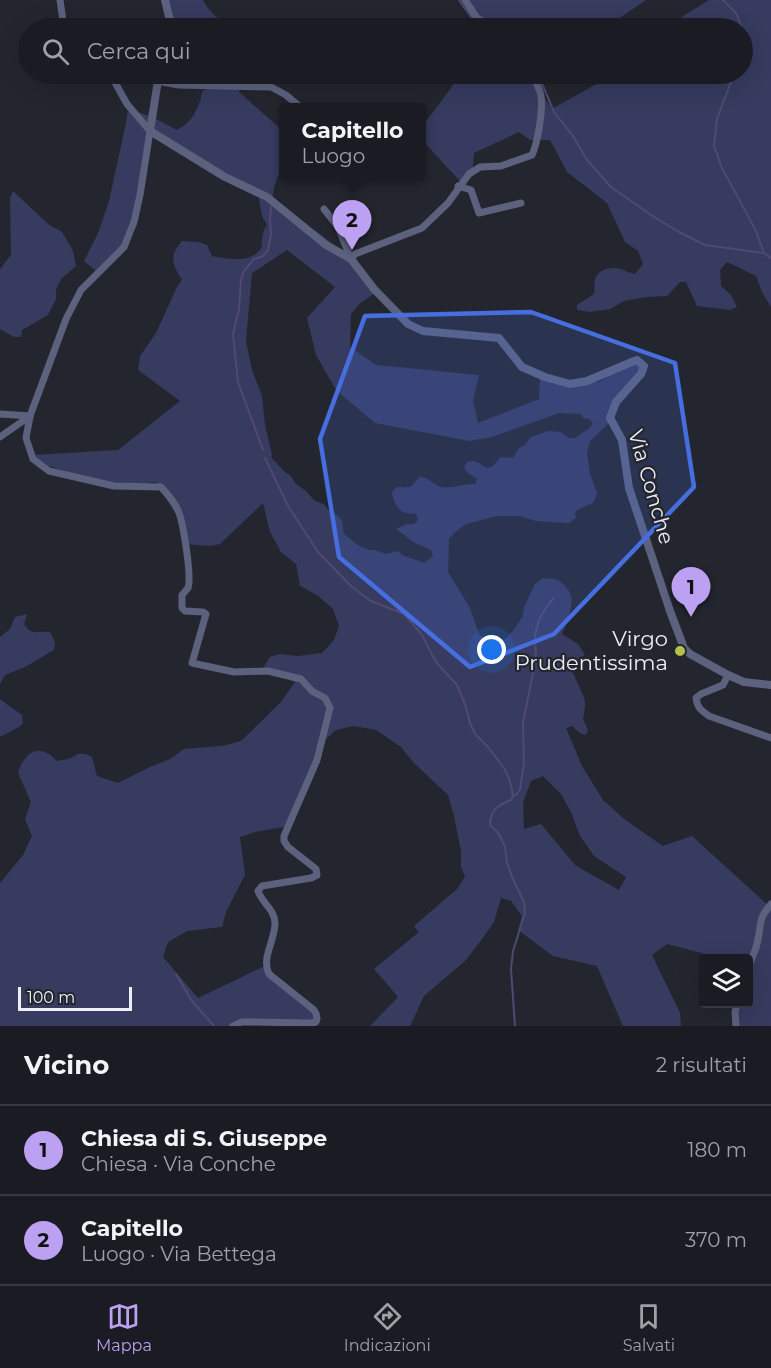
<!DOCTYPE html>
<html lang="it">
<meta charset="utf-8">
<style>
:root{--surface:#1b1c23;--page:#282930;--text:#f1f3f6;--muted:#a0a1a6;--line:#393a41;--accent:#bca0f2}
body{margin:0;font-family:Montserrat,sans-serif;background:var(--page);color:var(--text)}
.controls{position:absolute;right:18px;bottom:18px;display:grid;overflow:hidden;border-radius:6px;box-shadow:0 6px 24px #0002}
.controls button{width:54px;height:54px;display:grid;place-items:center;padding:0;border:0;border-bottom:2px solid var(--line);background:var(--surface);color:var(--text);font:30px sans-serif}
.scale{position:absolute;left:18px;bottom:15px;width:114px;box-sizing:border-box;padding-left:6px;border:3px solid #eeeff5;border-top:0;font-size:16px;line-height:21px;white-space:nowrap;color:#eeeff5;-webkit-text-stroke:4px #24262f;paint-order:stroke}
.you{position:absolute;left:492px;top:650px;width:21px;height:21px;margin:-15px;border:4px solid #fff;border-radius:50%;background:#1a73e8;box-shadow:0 0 0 9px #1a73e833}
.badge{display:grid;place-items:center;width:39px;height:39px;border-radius:50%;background:var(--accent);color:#111;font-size:20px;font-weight:700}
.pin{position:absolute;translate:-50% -50px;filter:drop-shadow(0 2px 3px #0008)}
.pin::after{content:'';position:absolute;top:32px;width:21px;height:18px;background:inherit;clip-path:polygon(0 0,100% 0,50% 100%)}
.popup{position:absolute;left:279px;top:103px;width:147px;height:78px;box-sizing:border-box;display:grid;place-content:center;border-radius:6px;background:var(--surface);filter:drop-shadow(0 2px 4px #0005);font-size:20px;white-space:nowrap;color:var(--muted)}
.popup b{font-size:22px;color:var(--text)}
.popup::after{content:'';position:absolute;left:50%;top:100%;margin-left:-12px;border:12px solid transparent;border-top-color:var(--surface)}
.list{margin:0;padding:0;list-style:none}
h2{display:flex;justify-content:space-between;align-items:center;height:78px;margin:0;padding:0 24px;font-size:26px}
h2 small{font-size:20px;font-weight:400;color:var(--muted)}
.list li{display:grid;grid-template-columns:39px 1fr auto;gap:18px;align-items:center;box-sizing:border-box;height:90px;padding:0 24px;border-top:2px solid var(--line)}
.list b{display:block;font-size:22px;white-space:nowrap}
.list p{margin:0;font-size:20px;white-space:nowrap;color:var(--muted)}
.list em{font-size:20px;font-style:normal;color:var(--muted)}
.icon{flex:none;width:33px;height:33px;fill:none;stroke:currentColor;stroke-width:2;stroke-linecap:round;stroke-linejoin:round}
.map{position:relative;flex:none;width:771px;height:1026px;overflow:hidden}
.search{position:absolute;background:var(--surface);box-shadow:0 6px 24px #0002;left:18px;right:18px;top:18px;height:66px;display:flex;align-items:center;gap:15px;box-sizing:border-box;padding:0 21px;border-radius:33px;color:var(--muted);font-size:22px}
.sheet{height:258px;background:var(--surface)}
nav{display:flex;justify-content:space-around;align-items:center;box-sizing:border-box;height:84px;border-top:2px solid var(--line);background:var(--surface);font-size:16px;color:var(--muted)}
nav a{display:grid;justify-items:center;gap:3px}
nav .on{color:var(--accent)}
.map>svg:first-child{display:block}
.green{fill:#363b5f;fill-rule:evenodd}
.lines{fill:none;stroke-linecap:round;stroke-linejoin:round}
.stream{stroke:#504974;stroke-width:2}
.minor{stroke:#5c617e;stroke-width:7}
.tertiary{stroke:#5c617e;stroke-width:8}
.marked{fill:#476ede;fill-opacity:0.2;stroke:#476ede;stroke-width:4.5;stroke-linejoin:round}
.poi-dot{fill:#b5c24a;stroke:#24262f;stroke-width:2}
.labels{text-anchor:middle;stroke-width:4.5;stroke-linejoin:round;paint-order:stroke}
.street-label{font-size:21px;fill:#eeeff5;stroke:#24262f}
.poi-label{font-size:21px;fill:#eeeff5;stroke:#24262f;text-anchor:end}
</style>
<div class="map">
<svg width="771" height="1026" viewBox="0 0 771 1026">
<rect width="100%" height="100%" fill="#24262f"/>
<g class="green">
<path d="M164,0H203C209,12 220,21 231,28H172Z"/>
<path d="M461,0H646L605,28H485L486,26L466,7Z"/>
<path d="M709,0H771V307L762,292L756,276L727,262L720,270L721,286L731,295L737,307L730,310L697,306L686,282H680L667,296L646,297L624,301L610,309L590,312L577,310V305L594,294C595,289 594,283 595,279C598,269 612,266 621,269C626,271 630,273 635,274L643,264L638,251L625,242L607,203L567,172L550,140H530L519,132L474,153L473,170L460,181L421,139V128L451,88L460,74H532L538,89L552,109L614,74H742V28H664Z"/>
<path d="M231,74H261L253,84L242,85L239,92L283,131V163L274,187L272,200L317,232L350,257L378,291L359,304L351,314L350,347L376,365L479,375L473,400L478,423L539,399L540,374L572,382H599L630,361L646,367V373L615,410L612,420L590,441L587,453L590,474L597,493L594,502L577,510L575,513L576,518L569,523L536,521L519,516H497L466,524L454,533L449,539L448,572L470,608L479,634L486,640L497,641L505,639L513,631L523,616L524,607L535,584L543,578C548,579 555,578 558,580C562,582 570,591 571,595C574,604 566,626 562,634L578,644L585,655L578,660H565C567,666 570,668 573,673C577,679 573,675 577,682C585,700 587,699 583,719L588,730L586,735L581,734L572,726L566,728L582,766L603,800L624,819L663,846L692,836L769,906L771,903V1026H736V1004H748V958H721L667,944L652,955L680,1013L681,1026H623L597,966L553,956L518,930L522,916L511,901L501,898L494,922L485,935L465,961L424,996L410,1026H370L398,997L374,969L419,932L414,926L458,888L465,876L461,867V851L454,816L448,795L414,763L401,747L376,730L353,726L336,730L322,743L289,826L255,832L240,837L245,875L226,912L222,927L187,931L168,942L163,957L198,998L267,965L281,986L322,1020L250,1022L240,1026H0V883L23,855L32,836L25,819L31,802L18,773C25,751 39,742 57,761C59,760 66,760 68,759C79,755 79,750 92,757L97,776L118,783L150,767L170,759L184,749L222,746L241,741L281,702L295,682L262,670L270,657L280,654L298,656L322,653L334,640L339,626L333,609L317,595L300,586L296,564L281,552L270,532L263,503L220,544L211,546L184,544L186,531L156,482L112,487L46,465L33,455L118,450L180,401L138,370L140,356L156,333L177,287L182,280C172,263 169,256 182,241L198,242L207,245L212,256C226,259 252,264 261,248C263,243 261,239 263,234C263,231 265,228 267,225L262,216L258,194L153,130L135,222L124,252L101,275L84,261L98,233L109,201L126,123L128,109L152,117L177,130C195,120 198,108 203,90L226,85ZM287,250L335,287L307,318L316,355L336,390L375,423L469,441L492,437L559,413L581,414L583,418L589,419L593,423L590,428L575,438H569L560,432L548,431L531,437L524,446L519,448L513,458L501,457L493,466L487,468C479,464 476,459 467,462L464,467L467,472L477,479L475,484C463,484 452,489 441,487C433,485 429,477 420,477C416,480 413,486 409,487C400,489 398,483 392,493C393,501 398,511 406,513C409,514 413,513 416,514L418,520L414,524H407L396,529L415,543L431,550L433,556L424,563L402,555L398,551L386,554L375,550H369L358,545L344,534L342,521L338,516L328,510L325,505L314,500L306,491L296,484L291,476L285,472L271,457L272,455L265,425L262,396L252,370L246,341L252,273ZM543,776L561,794L571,812L580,836L594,856L626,877L619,890L576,866L541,824L524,829L523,803L531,781Z"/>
<path d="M13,191L48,224L62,232L73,251L76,266L61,279L56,290V299L48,315L22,330L21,337H14L0,329V269L11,255L10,198Z"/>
<path d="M27,614L24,624C31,636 38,631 50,632L55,642L54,650L25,667L5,675L0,684V637L10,629L15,617Z"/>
<path d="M0,699L22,715L23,723L19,727L0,737Z"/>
</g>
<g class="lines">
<g class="stream">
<path d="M459,0L474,21L486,28"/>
<path d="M723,0L736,13L742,28"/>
<path d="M538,74L554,112L573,136L587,160L611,187L654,217L679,232L705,245L764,253"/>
<path d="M734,74L717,119L714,146L722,168L755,229L764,253L771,258"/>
<path d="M263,450L238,382L233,334L239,309L241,280L244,271L254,259L263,256L268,250L271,234L270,219L271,207"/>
<path d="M265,458L288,506L318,552L352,587L371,601L404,614L422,635L436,662L457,685L466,707L470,723L475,734L488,747L504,768L510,781L513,796"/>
<path d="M176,974L192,1001L214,1026"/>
<path d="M515,1026L511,969L513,951L525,913L524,902L512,877L507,863L505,847L499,834L490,825C490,810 498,805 511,800L513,796L517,794L520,790L524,763L523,723L536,657L535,635L539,620L547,606L554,598"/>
</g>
<g class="minor">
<path d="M60,0L64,28"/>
<path d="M465,0L477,18L496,28"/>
<path d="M108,74L112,77L127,104L150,131L140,195L134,222L124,247L81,290L66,319L30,416L26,438L33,459L49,471L114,486L161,487C167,494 174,501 178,510C183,522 192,576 188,588C187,589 183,594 182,595V608L185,611L203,612L206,614L192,663L234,672L268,671L301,679L312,691L325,698L330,708L317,760L284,836V841L288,847L316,869L317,875L311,878L262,886L258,891C262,903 275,910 275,923C275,941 261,958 269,974L314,1010C317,1014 318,1017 316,1022L312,1023L251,1022H242L233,1026"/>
<path d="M157,81L179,85L271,87L286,95L300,107"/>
<path d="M458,186L471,190L479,213L521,203"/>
<path d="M324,209L338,227L351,259L355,254L422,228L448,203L469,174L480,167L501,166L532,155C538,142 543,110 541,96C540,89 535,81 532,74"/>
<path d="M0,414L30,416"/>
<path d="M0,437L30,416"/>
<path d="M728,675L723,685L701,694L696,698C697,708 702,711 709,716L771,738"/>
<path d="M748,967C752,958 757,948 758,939C762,920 758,920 771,904"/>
<path d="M736,1026L735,1012L737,1004"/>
</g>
<g class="tertiary">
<path d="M165,0L171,25L170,28"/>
<path d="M159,74L150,131L225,177L267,197L326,245L351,259L374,289L408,324L423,331L499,338L522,367L545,377L570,384L587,381L634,361L637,360L644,366L641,374L616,402L610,418L622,440L629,488L670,611L684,648L690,654L728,675L744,682L771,685"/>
</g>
</g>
<path class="marked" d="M531,312L675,363L694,487L554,634L470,667L339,557L320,439L365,316Z"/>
<circle class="poi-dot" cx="680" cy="651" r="6"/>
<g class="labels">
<g class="street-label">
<text transform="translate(651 487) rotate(74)" y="7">Via Conche</text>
</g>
<g class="poi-label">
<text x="668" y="646">Virgo<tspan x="668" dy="24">Prudentissima</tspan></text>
</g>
</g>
</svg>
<div class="controls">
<button><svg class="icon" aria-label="layers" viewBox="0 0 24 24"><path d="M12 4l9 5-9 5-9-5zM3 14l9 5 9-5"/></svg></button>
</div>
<div class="scale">100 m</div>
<div class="you"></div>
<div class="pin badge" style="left:691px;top:617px">1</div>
<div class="pin badge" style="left:352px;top:250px">2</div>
<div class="popup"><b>Capitello</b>Luogo</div>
<div class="search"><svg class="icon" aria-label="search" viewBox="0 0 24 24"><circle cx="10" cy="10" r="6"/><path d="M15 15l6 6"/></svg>Cerca qui</div>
</div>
<section class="sheet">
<h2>Vicino<small>2 risultati</small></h2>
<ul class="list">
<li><span class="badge">1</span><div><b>Chiesa di S. Giuseppe</b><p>Chiesa · Via Conche</p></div><em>180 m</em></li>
<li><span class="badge">2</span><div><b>Capitello</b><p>Luogo · Via Bettega</p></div><em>370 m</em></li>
</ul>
</section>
<nav>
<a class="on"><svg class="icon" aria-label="map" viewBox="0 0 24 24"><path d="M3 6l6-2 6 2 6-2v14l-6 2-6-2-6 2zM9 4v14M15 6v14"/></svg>Mappa</a>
<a><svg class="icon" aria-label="directions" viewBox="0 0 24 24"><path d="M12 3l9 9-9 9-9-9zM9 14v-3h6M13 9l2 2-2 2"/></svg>Indicazioni</a>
<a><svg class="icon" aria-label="saved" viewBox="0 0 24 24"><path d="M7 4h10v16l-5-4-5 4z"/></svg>Salvati</a>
</nav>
